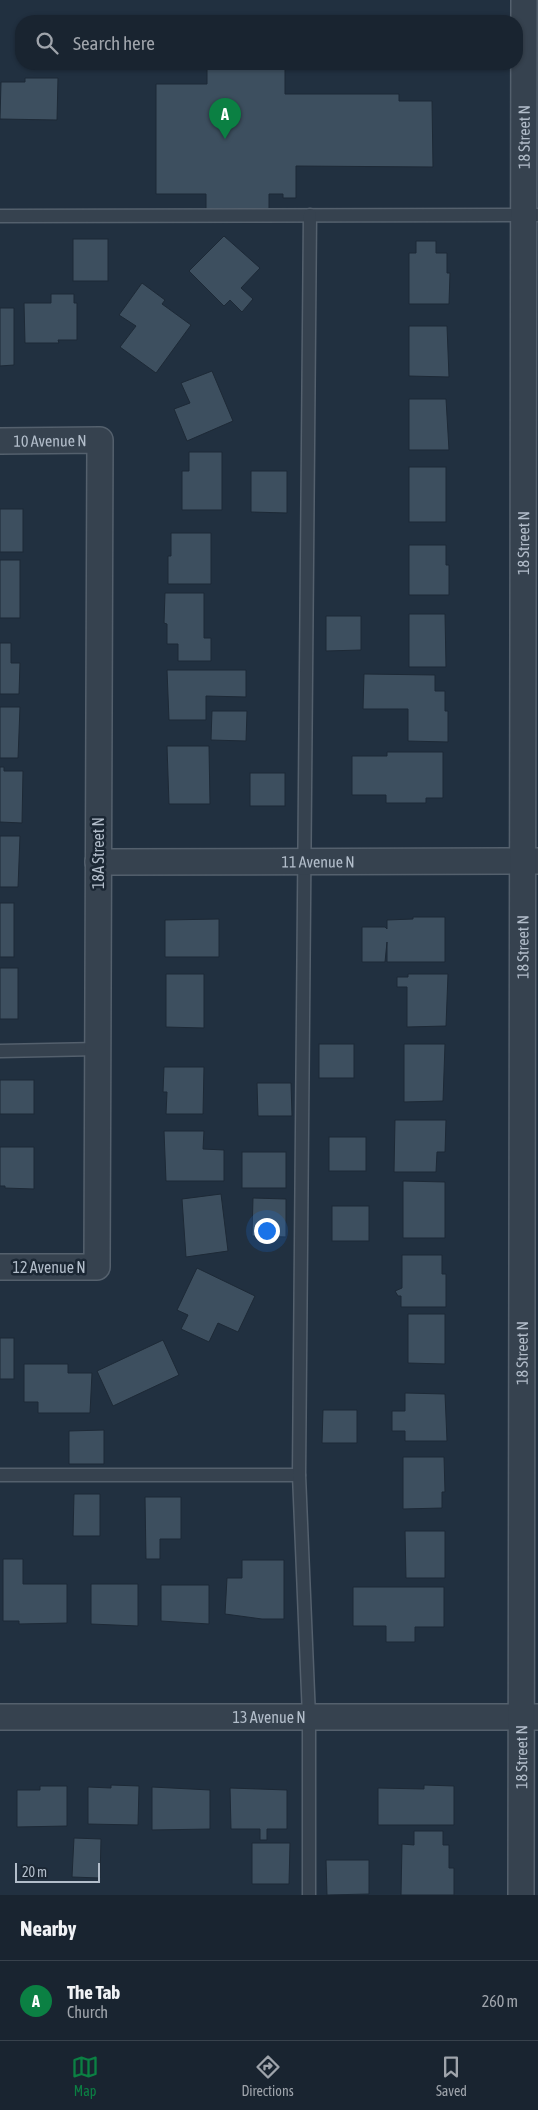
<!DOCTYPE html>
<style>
:root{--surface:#192430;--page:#26303c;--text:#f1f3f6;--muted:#9fa4ab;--line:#37414c;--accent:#0b8043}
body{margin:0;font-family:"Asap Condensed",sans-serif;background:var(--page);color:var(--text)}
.scale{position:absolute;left:15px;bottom:12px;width:85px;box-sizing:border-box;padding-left:5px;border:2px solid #b2bdca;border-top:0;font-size:14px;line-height:18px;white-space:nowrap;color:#b2bdca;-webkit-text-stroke:4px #1b2734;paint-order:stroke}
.you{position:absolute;left:266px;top:1230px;width:18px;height:18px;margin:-12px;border:4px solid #fff;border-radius:50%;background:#1a73e8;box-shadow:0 0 0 8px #1a73e833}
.badge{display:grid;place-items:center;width:32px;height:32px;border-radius:50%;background:var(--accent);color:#fff;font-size:16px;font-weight:700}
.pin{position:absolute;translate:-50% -41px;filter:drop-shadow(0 1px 2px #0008)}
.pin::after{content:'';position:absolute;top:26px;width:18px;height:15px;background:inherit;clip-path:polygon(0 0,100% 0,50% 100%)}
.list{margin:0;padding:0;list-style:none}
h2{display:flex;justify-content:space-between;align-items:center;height:65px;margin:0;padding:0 20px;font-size:21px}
h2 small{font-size:16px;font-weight:400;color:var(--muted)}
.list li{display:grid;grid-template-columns:32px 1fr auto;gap:15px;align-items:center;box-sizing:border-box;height:80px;padding:0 20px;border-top:1px solid var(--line)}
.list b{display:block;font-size:19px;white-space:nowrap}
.list p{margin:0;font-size:16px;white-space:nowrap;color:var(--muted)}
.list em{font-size:16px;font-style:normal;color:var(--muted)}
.icon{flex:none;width:28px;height:28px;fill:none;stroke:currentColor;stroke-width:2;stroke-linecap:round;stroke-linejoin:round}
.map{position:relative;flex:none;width:538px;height:1895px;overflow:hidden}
.search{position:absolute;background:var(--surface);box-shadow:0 1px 4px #0004;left:15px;right:15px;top:15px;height:55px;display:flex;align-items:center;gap:12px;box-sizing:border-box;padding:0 18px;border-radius:20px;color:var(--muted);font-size:19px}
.sheet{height:145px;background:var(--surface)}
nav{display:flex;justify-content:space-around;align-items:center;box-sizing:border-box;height:70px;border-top:1px solid var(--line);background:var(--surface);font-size:14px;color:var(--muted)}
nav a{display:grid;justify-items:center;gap:2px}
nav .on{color:var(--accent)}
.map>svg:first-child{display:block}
.building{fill:#3d4f5f;stroke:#1d2936}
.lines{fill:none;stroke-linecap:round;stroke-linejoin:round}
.service-casing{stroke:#54606d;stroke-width:15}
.minor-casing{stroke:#54606d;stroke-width:28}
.service{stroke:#36424f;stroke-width:12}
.minor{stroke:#36424f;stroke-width:25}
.labels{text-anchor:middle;stroke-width:5;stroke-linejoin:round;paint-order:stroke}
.street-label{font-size:16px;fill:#b2bdca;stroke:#1b2734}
</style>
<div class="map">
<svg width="538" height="1895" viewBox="0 0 538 1895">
<rect width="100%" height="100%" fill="#213040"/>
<g class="building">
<path d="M207,64H285V94H399V101H432L433,167L296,166V198H283V194H269V210H206V194H156V84H207Z"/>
<path d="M25,78H58L57,120L0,119L1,82H25Z"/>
<path d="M224,236L260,268L241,288L253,299L242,312L230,300L224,306L189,271Z"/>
<rect x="73" y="239" width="35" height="42"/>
<path d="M416,241H436V253H447V273H450L449,304H409V253H416Z"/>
<path d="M142,283L165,300L162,304L191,325L156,373L120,347L136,326L119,315Z"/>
<path d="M51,294H74V303H77V340H58L59,343H25L24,303H51Z"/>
<path d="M0,308H14V365L0,366Z"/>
<path d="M409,326H447L449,377L409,376Z"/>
<path d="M212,371L233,421L187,441L174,409L190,403L181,383Z"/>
<path d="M409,399H446L449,450H409Z"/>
<path d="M189,452H222V510H182V471H189Z"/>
<rect x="409" y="467" width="37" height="55"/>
<path d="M251,471H287V513L251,512Z"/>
<rect x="0" y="509" width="23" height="43"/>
<path d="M171,533H211V584H168V556H171Z"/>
<path d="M409,545H446V565H449V595H409Z"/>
<rect x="0" y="560" width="20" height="58"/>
<path d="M165,593H204V638H211V661H178V644H167V624L164,623Z"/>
<path d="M409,614H445L446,667H409Z"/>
<path d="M326,616H361V650L326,651Z"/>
<path d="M0,643H11V663H20L19,694H0Z"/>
<path d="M167,670H246V697L206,696V720H169Z"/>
<path d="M364,674L435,675V691H445V711H448V742L408,741V709H363Z"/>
<path d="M0,707H20L18,758H0Z"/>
<path d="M212,711H247L246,741L211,740Z"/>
<path d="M167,746H209L210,804H169Z"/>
<path d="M387,752H443V798H426V803H386V795H352V756H387Z"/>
<path d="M0,767H4V771H23L22,823L0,822Z"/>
<rect x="250" y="773" width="35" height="33"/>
<path d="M0,836H20L18,887H0Z"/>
<rect x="0" y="903" width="14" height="54"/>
<path d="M413,917H445V962H387V942L385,962H362V927H385L387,929V920L413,919Z"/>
<path d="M219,919V957H165V920Z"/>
<rect x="0" y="968" width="18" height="51"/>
<path d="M166,974H204V1028L166,1027Z"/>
<path d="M408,974H448L446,1026L407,1027V987H397V977H408Z"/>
<rect x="319" y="1044" width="35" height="34"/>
<path d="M404,1044H445L443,1101L404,1102Z"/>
<path d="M164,1067H204L203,1114H166L167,1092H163Z"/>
<rect x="0" y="1080" width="34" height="34"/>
<path d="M257,1083H291L292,1116H258Z"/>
<path d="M395,1120H446L445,1152H437L436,1172H394Z"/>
<path d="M164,1131H204L203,1149L224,1150V1181H166Z"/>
<rect x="329" y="1137" width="37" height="34"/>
<path d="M0,1147H34V1189L5,1188V1186H0Z"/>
<rect x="242" y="1152" width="44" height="36"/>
<path d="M403,1181L445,1182V1238H403Z"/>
<path d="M221,1194L228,1251L186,1257L182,1199Z"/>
<path d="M253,1198L286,1199V1237L252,1236Z"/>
<rect x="332" y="1206" width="37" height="35"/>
<path d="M402,1255H442V1274H446V1307H401V1296H398L395,1291L402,1288Z"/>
<path d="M197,1268L255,1296L238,1332L218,1323L209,1342L181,1329L188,1315L177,1310Z"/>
<path d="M408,1314H445V1364L408,1363Z"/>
<rect x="0" y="1338" width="14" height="41"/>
<path d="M163,1340L179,1375L113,1406L97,1371Z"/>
<path d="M24,1364H68V1373H92L90,1413H38V1402H24Z"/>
<path d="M405,1393L445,1394L447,1441H405V1431H392V1411H405Z"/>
<path d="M323,1410H357V1443H322Z"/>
<path d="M104,1430V1464H69V1431Z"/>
<path d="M403,1457H444L445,1492H442V1508L403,1509Z"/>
<path d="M74,1494H100V1536H73Z"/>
<path d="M145,1497H181V1539H160V1559H146Z"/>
<path d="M405,1531H445V1578H406Z"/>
<path d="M3,1559H23V1584H67V1623L19,1624V1621H3Z"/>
<path d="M242,1560H284V1619H262L225,1614L227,1578H242Z"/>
<path d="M91,1584H138V1626L91,1624Z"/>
<path d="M161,1585H209V1624L161,1621Z"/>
<path d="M353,1587H444V1627H415V1642H386V1626H353Z"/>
<path d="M111,1785L139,1786L138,1825L88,1824V1787L111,1788Z"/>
<path d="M424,1785L454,1786V1825H378V1788L424,1789Z"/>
<path d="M40,1786H67V1826L17,1827V1790H40Z"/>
<path d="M152,1787L210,1790V1829L152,1830Z"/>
<path d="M230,1788L287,1790V1829H267V1840H260V1829H231Z"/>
<path d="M414,1831H443V1845H449V1868H454V1895H401L402,1844L414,1845Z"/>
<path d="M74,1838L101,1839L100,1878L72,1877Z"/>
<path d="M252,1843H290L289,1884H252Z"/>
<path d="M326,1860H369V1894L327,1895Z"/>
</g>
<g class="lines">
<g class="service-casing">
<g id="service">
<path d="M0,216L538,215"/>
<path d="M0,1051L98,1049"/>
<path d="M0,1475H299"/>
<path d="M309,1895V1717L299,1475L310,215"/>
</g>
</g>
<g class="minor-casing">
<g id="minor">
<path id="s1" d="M0,441L100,440L97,1267H0"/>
<path id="s2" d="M98,862L538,861"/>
<path id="s3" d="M0,1717H538"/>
<path id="s4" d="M521,1895L524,0"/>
</g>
</g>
<use href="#service" class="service"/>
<use href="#minor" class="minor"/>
</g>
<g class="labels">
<g class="street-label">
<text dy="6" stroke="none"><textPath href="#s4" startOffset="1758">18 Street N</textPath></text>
<text dy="6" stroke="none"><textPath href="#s1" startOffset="50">10 Avenue N</textPath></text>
<text dy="6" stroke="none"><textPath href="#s4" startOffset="1352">18 Street N</textPath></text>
<text transform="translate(98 853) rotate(-90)" y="6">18A Street N</text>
<text dy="6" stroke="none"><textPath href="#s2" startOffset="220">11 Avenue N</textPath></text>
<text dy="6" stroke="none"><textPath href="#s4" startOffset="948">18 Street N</textPath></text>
<text x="49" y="1273">12 Avenue N</text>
<text dy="6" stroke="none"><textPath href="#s4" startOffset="542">18 Street N</textPath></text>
<text dy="6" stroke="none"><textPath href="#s3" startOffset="269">13 Avenue N</textPath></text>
<text dy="6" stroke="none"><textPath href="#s4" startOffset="138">18 Street N</textPath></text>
</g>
</g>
</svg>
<div class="scale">20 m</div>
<div class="you"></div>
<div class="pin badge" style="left:225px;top:139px">A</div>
<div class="search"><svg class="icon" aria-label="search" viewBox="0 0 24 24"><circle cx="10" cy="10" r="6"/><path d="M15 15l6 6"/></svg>Search here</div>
</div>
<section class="sheet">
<h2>Nearby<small></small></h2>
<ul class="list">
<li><span class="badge">A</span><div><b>The Tab</b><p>Church</p></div><em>260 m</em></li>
</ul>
</section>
<nav>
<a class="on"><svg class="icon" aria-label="map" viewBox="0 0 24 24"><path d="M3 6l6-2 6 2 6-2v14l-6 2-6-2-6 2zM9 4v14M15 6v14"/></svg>Map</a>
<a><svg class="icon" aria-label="directions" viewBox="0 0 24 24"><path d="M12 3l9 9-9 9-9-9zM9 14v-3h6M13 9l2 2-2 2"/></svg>Directions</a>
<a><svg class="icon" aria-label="saved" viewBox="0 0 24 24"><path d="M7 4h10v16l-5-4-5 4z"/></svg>Saved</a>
</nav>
